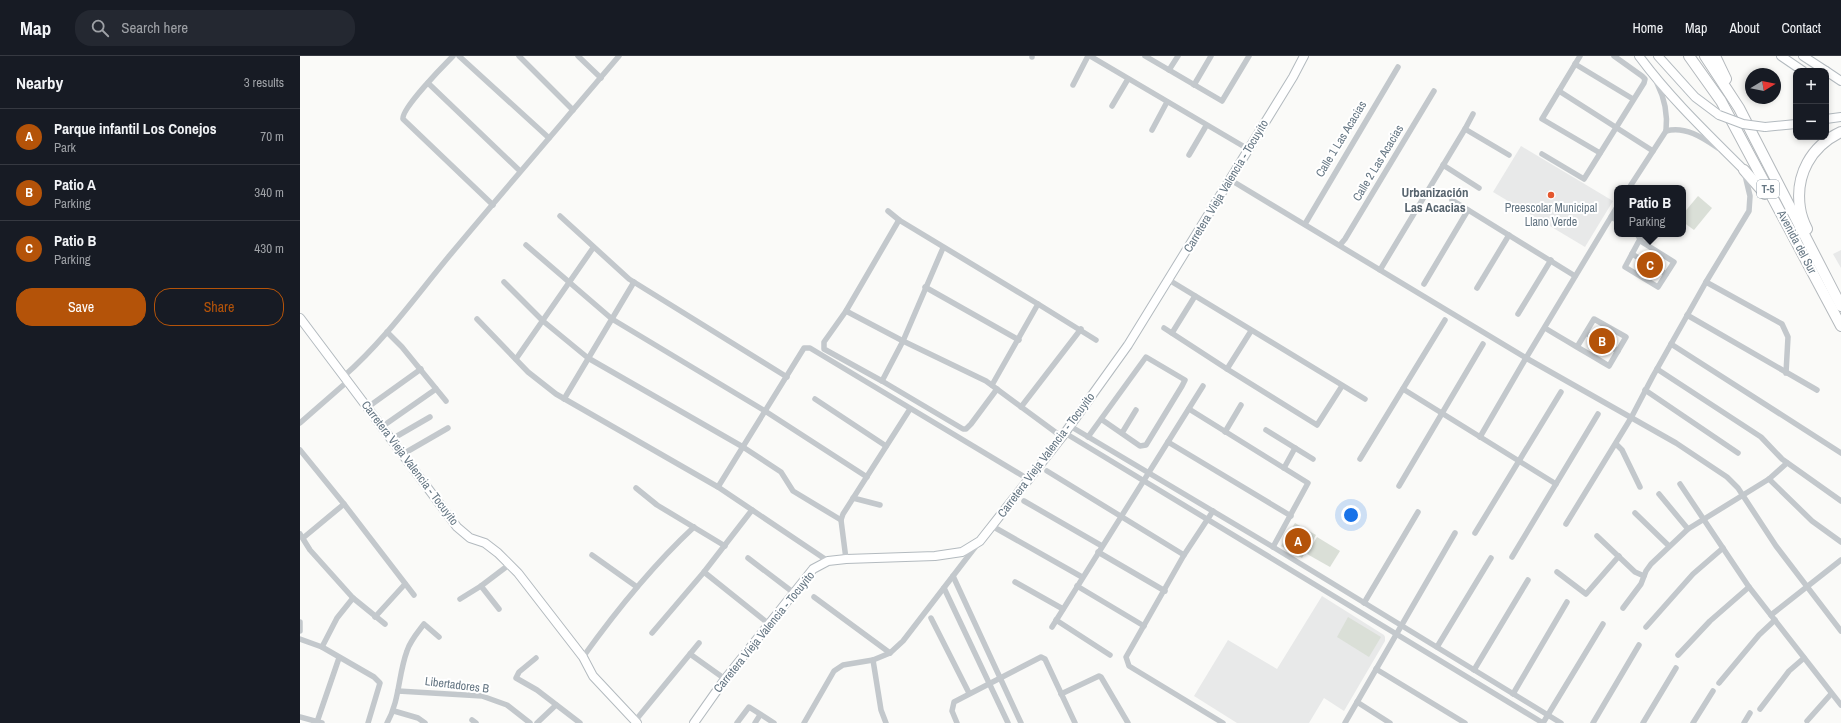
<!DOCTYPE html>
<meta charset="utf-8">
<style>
:root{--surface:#171b24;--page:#242831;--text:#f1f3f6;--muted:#9ea1a6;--line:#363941;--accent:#b45309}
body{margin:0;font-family:"Archivo Narrow",sans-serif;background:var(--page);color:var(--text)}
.controls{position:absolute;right:12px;top:12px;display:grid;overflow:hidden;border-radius:8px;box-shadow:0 2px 6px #0003}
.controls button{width:36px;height:36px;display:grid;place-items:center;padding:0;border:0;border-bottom:1px solid var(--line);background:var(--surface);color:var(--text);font:20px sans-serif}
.compass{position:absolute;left:1445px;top:12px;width:36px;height:36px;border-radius:50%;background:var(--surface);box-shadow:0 2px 6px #0003;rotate:80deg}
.you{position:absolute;left:1051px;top:459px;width:14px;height:14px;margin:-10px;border:3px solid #fff;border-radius:50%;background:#1a73e8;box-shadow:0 0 0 6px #1a73e833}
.badge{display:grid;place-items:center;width:26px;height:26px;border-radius:50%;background:var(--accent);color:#fff;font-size:13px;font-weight:700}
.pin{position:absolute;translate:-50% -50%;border:2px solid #fff;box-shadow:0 1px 4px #0006}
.popup{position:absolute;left:1314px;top:129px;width:72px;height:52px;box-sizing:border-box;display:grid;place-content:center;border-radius:8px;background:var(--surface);filter:drop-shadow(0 1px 3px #0005);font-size:13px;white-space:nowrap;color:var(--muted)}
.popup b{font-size:15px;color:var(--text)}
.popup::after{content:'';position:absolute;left:50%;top:100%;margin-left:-8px;border:8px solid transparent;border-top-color:var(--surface)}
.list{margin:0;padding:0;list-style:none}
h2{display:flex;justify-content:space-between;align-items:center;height:52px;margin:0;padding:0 16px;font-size:17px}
h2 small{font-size:13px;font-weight:400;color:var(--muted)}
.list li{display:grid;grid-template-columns:26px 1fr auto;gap:12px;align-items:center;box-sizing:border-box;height:56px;padding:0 16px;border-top:1px solid var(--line)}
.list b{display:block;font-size:15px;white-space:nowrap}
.list p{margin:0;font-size:13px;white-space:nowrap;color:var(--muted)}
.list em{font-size:13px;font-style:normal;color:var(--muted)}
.actions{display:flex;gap:8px;padding:12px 16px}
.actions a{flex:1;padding:9px 0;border:1px solid var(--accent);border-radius:16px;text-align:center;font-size:14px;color:var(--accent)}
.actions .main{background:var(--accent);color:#fff}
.icon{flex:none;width:22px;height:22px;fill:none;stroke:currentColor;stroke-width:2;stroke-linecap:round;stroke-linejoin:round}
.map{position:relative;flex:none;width:1541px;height:667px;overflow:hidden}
header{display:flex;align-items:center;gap:24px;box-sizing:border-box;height:56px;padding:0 20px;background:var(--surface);border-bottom:1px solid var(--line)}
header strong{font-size:19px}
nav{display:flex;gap:22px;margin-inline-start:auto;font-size:14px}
.search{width:280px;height:36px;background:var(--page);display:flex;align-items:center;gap:10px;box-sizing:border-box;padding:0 14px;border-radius:16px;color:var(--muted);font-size:15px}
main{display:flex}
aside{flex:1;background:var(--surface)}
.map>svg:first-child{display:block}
.built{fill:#e8e9e9}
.green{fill:#dadfd7}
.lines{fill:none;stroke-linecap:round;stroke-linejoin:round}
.secondary-casing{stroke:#b3babf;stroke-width:10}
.highway-casing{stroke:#b4b9bd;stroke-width:12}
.street{stroke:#c3c8cc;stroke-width:5.5}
.secondary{stroke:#fff;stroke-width:8}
.highway{stroke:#fff;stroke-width:10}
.secondary-bridge-casing{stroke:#b3babf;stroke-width:10;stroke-linecap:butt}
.secondary-bridge{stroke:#fff;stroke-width:8}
.poi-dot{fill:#e4572e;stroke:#fff;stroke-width:1.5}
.labels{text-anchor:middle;stroke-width:4;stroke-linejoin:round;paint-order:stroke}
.shield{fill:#fff;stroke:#939fa8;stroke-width:1}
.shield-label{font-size:11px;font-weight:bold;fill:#657683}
.street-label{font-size:12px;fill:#657683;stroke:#fff}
.poi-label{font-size:12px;fill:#657683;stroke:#fff}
.neighbourhood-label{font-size:13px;font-weight:bold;fill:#57646e;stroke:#fff}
</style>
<header>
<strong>Map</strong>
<div class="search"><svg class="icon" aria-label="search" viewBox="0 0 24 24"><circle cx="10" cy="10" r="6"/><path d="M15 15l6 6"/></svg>Search here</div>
<nav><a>Home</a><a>Map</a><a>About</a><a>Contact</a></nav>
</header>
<main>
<aside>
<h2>Nearby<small>3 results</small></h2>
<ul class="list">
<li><span class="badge">A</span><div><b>Parque infantil Los Conejos</b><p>Park</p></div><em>70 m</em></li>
<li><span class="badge">B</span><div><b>Patio A</b><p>Parking</p></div><em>340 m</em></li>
<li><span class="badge">C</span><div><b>Patio B</b><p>Parking</p></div><em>430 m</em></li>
</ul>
<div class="actions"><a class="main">Save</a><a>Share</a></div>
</aside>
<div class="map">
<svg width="1541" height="667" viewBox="0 0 1541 667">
<rect width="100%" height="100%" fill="#fafaf8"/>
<g class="built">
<path d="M1221,90L1313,145L1285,191L1193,136Z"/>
<path d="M1541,194V212L1533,198Z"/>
<path d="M1022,540L1084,579L1085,581V585L1044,655L1024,642L1009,667H937L894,640L928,584L977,613Z"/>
</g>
<g class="green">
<path d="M1398,140L1412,152L1394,174L1383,166V158Z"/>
<path d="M995,467L1016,479L1002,502L981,490Z"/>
<path d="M1017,481L1040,495L1030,511L1007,498Z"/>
<path d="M1048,561L1081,581L1069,601L1037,581Z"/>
</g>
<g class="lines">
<g class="secondary-casing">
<g id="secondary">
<path d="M1339,0C1370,42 1407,77 1444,114"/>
<path d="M1358,0L1395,41L1419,59"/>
<path d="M1481,0L1503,15"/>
<path d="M1503,0L1526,15"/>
<path d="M1526,15L1541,25"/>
<path d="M1526,63L1541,61"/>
<path d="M1465,71L1496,68"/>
<path d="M0,262L157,471L170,482L185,487L198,497L218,517L283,601L293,620L337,667"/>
<path d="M394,667L425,623L513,513L528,505L546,503L635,500L662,496L680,485L762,381L828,289L993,21L1004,0"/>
</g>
</g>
<g class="highway-casing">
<g id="highway">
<path d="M1389,0L1421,45L1541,270"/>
<path d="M1405,0L1439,52L1541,250"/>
<path d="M1415,0L1426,23"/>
<path d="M1444,114L1465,138"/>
<path d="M1507,173C1504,167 1501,159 1500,152C1495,119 1511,90 1541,76"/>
</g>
</g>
<g class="street">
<path d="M153,0C144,9 101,53 103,63L193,149"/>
<path d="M159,0L249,82"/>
<path d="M219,0L273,54"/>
<path d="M278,0L301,22"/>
<path d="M790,0L948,93"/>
<path d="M845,0L922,45L949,0"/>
<path d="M1280,0L1242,63L1300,97"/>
<path d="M732,1V0"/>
<path d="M1275,8L1333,43"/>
<path d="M869,14L878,0"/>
<path d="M128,27L220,115"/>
<path d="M773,29L788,0"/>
<path d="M894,29L911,0"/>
<path d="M1259,35L1353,95"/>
<path d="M812,50L828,23"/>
<path d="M1165,73L1173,58"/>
<path d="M852,74L867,46"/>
<path d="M1366,75C1385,70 1402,81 1418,92"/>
<path d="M1242,98L1284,123L1344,27L1345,23L1342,20L1314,0"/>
<path d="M889,99L906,70"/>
<path d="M1143,109L1179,132"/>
<path d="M929,123L1226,302L1317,151"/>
<path d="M1329,132L1366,75C1368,57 1365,43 1357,27"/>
<path d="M1152,144L1275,220"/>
<path d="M588,155L599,164"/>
<path d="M260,160L329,223L487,321"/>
<path d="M1311,161L1317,164"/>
<path d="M1005,168L1098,11"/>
<path d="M1337,178L1342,186L1374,206L1358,231L1325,211L1340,183"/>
<path d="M226,189L312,263L465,355L567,421"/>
<path d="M1040,189L1045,183L1134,35"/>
<path d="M1332,198L1366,218"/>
<path d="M1080,214L1165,73L1209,99"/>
<path d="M869,224L1065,343"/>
<path d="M204,226L243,265L288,302L443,391L481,416L493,435L541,464"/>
<path d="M1406,226L1482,268L1488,281L1486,317"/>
<path d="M1124,228L1168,154"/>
<path d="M625,231L719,284"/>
<path d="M1177,232L1209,179"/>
<path d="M738,248L796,284"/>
<path d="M546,255L603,285L686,325L762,381"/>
<path d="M1218,258L1251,204"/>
<path d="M1387,259L1517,334"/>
<path d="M177,263L228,316L256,338L418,431L528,505"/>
<path d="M864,272L927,313L1017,369L1042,330"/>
<path d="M1245,272C1266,285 1288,297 1309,310L1326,281L1294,263L1277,291"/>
<path d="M87,276L102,291L146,345"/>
<path d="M872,277L895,240"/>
<path d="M1286,277L1318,295"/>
<path d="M1371,288L1541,397"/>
<path d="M216,303L293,192"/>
<path d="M927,313L951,275"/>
<path d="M1357,313L1461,381L1482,403L1541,445"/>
<path d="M44,320C84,285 116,240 150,199C206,132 263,66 319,0"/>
<path d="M582,325L603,285L643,192"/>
<path d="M692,329L738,248L599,164L546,255L524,286V293L582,325L663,373H666L671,368L697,333"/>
<path d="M1103,333L1256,428"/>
<path d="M1345,334L1438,397"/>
<path d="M264,343L334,226"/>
<path d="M515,343L586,390"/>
<path d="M68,351L121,313"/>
<path d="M721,351L781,273"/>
<path d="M889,353L1008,427L973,491"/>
<path d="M0,367L48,325"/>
<path d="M83,370L136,333"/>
<path d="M770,370L973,491L1261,667"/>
<path d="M966,374L1013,403"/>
<path d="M925,376L941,349"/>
<path d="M765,377L1243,667"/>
<path d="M822,377L836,354"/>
<path d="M788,381L846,301L885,324L882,330L846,389L840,390L801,363"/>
<path d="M1180,381L1226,302L1376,387L1427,421L1438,432L1476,490L1541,575"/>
<path d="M92,383L130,361"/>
<path d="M868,386L991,460"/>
<path d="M1316,388L1322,394L1340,431"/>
<path d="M0,394L44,448L114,539"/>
<path d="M103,398L148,372"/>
<path d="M1060,403L1145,264"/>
<path d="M984,412L995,392"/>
<path d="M747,415L884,499"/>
<path d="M1469,423L1512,465L1541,486"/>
<path d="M1380,428L1449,531L1541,649"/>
<path d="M1099,430L1183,288"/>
<path d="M418,431L504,292H510L520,298L728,423"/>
<path d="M336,432L357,449L425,490"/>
<path d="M1359,438L1388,473"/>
<path d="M553,442L580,449"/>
<path d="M724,445L802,490"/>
<path d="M913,455L884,499L826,601L829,610L923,667"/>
<path d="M1335,457L1369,490"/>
<path d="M1266,468L1331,362L1353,320L1406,226L1449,155L1450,140L1445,119"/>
<path d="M692,470L782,521"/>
<path d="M1175,477L1261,336"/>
<path d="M0,478L10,494L53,542L85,568"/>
<path d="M1297,480L1335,516L1344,520"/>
<path d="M3,482L44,448"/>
<path d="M798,496L865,535"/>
<path d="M292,499L337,531"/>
<path d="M1212,501L1298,358"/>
<path d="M448,502L494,537"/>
<path d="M546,503L541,464L543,458L610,353"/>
<path d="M404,516L469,568"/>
<path d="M1257,516L1286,538L1319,500"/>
<path d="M653,520L721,667"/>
<path d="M715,526L763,553"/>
<path d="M181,530L199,553"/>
<path d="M777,530L844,570"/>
<path d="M644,532L708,667"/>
<path d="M514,541L590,597"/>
<path d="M160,543L181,530L210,508"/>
<path d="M1064,547L1118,456"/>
<path d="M1323,552L1341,528L1346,515L1351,508L1388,473L1469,423L1487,407"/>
<path d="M1471,559L1541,504"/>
<path d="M75,561L105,528"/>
<path d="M631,562L669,637"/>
<path d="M756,564L810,599"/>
<path d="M0,566V575"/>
<path d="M752,571L903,330"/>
<path d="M1346,571L1393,518L1423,492"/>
<path d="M352,577L404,516L452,454"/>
<path d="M0,583L22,591L74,621L80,627L68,667"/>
<path d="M22,591L37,562L53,542"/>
<path d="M1137,591L1191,502"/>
<path d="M390,598L425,623"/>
<path d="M1378,599L1410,565L1449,531"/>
<path d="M283,601C316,555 352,510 394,471"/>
<path d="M236,602L219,616L216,622L237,634L280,667"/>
<path d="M573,604L581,654L586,667"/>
<path d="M1076,613L1165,667"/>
<path d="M1174,614L1228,524"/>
<path d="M1419,627L1459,579L1475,564"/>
<path d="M98,635L182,640L207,649L230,667"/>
<path d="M761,638L799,620L801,621L828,667"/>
<path d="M1213,638L1267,546"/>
<path d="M1057,646L1090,667"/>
<path d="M1460,653L1489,615L1504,602"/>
<path d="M94,655L118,662L125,667"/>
<path d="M0,661L22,667"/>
<path d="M172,664L176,667"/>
<path d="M335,665L399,587"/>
<path d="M1507,665L1531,638"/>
<path d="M17,666L39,602"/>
<path d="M87,667C100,644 98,619 107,595C110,585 118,576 124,568L139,581"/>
<path d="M237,667L256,649"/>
<path d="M437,667L449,651L474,667"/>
<path d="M455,667L460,659"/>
<path d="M504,667L534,615L543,609L573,604L590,597L603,585L676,490"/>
<path d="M657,667L652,655L654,646L741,601L745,603L775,667"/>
<path d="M1045,667L1155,477"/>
<path d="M1243,667L1303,568"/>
<path d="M1293,667L1339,589"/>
<path d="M1343,667L1376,612"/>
<path d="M1393,667L1413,635"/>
<path d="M1444,667L1450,657"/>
</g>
<use href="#secondary" class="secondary"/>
<use href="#highway" class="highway"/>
<g class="secondary-bridge-casing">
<path id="secondary-bridge" d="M1419,59L1443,68L1465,71"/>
</g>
<use href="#secondary-bridge" class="secondary-bridge"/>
</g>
<circle class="poi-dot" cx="1251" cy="139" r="4"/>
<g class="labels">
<rect class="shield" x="1457" y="124" width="22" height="18" rx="3"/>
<g class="shield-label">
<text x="1468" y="137">T-5</text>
</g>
<g class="street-label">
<text transform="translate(1041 83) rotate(-59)" y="4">Calle 1 Las Acacias</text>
<text transform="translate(1078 107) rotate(-59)" y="4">Calle 2 Las Acacias</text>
<text transform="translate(926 130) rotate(-59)" y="4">Carretera Vieja Valencia - Tocuyito</text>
<text transform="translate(1497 186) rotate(62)" y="4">Avenida del Sur</text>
<text transform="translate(746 399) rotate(-53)" y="4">Carretera Vieja Valencia - Tocuyito</text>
<text transform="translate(110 407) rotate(53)" y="4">Carretera Vieja Valencia - Tocuyito</text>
<text transform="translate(464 576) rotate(-51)" y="4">Carretera Vieja Valencia - Tocuyito</text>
<text transform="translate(157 629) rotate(7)" y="4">Libertadores B</text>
</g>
<g class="poi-label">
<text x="1251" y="156">Preescolar Municipal<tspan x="1251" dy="14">Llano Verde</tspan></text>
</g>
<g class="neighbourhood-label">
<text x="1135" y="141">Urbanización<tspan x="1135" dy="15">Las Acacias</tspan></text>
</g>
</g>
</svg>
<div class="controls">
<button>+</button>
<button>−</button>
</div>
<svg class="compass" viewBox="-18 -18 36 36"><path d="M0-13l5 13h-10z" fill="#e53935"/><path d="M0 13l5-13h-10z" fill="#9ea1a6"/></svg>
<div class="you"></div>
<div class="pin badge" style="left:998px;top:485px">A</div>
<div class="pin badge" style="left:1302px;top:285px">B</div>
<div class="pin badge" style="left:1350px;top:209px">C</div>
<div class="popup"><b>Patio B</b>Parking</div>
</div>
</main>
